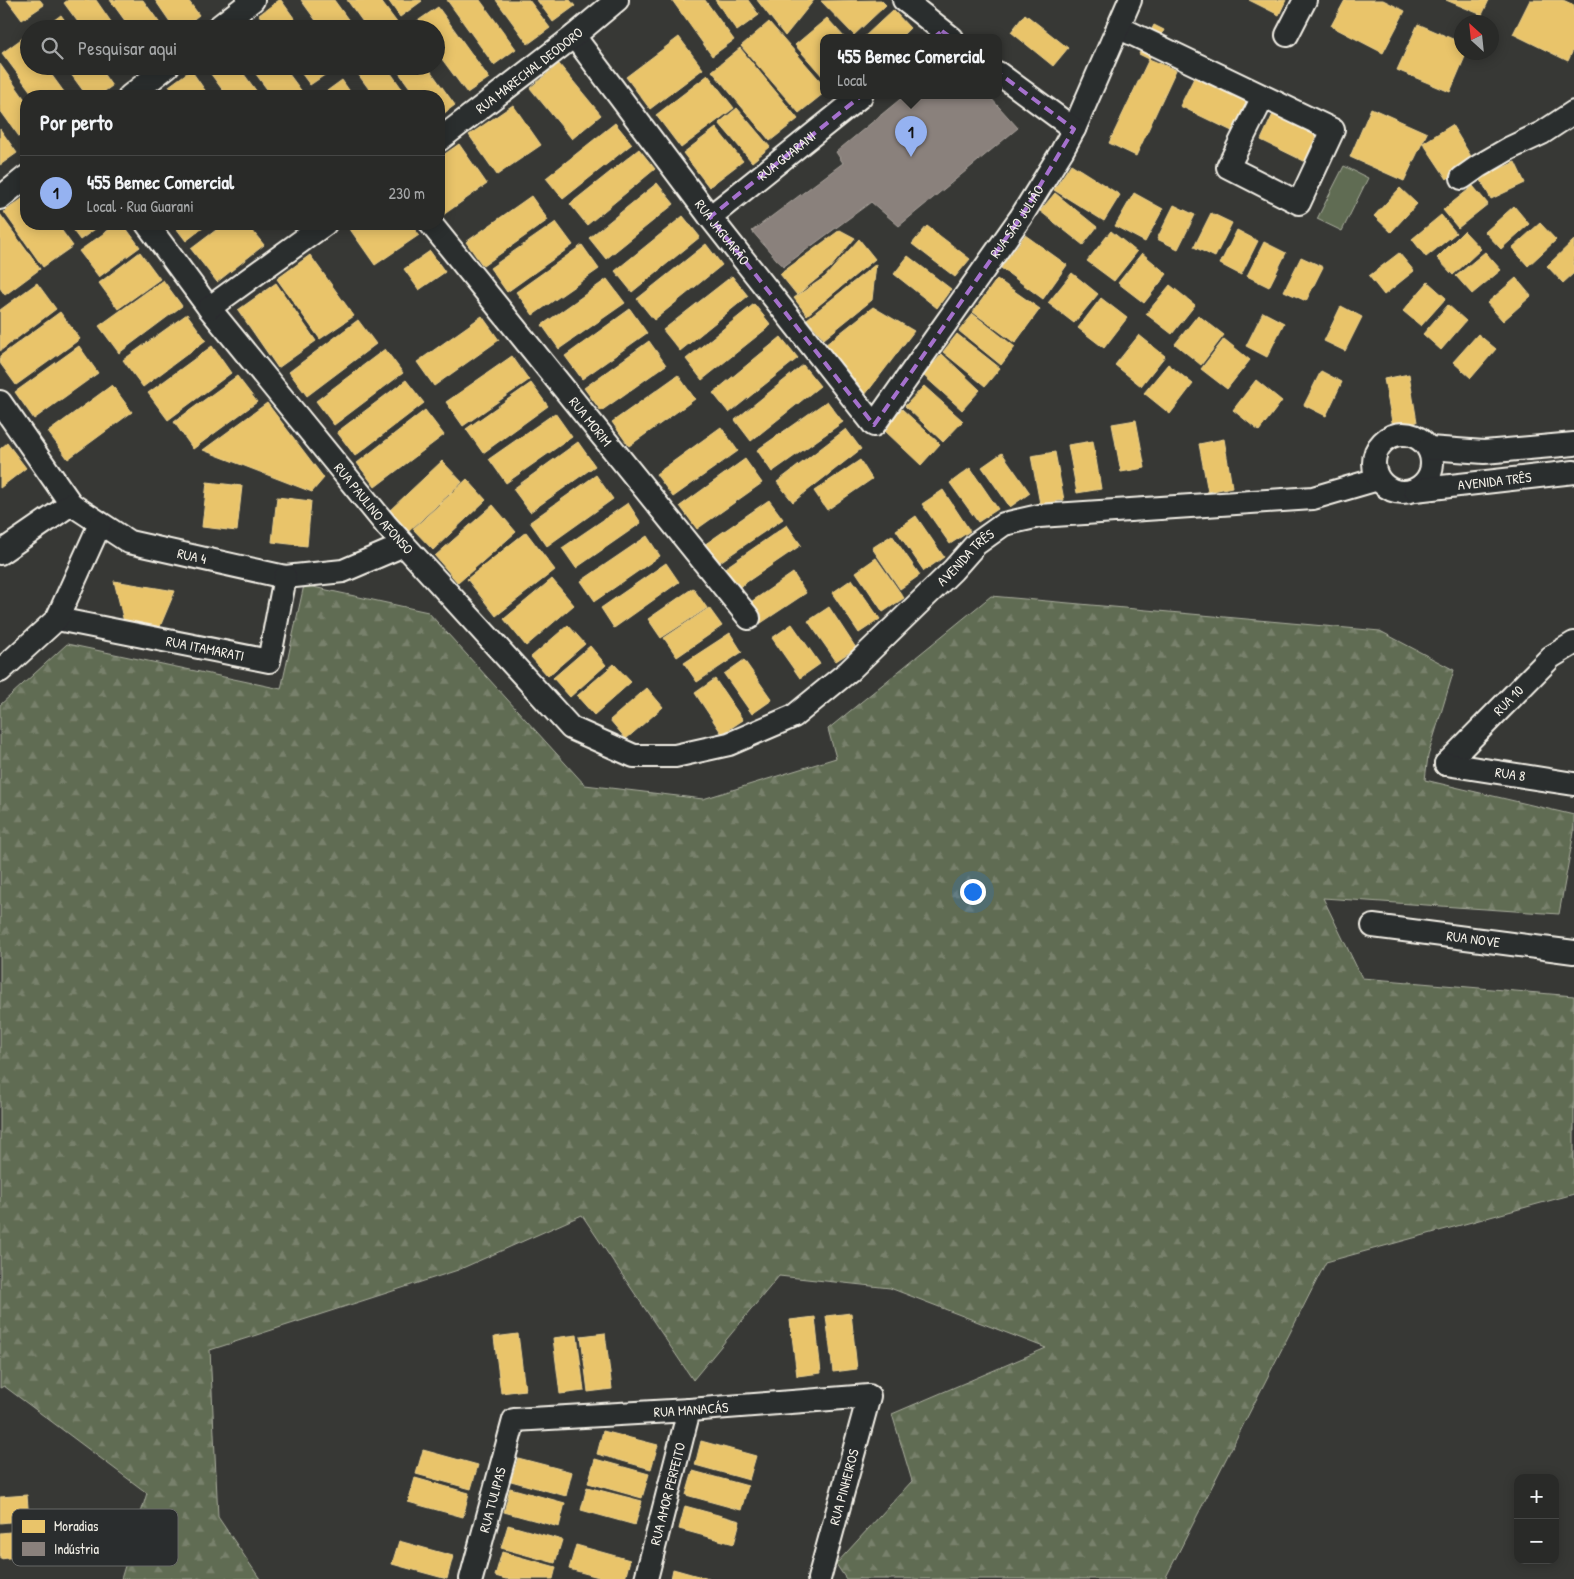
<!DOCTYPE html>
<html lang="pt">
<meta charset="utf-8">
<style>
:root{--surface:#292a28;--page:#313230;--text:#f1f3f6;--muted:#a5a7a8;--line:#454645;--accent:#95b2f1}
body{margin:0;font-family:"Patrick Hand",sans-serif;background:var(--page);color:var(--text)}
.controls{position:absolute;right:15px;bottom:15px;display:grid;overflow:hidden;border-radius:10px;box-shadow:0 2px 12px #0003}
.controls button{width:45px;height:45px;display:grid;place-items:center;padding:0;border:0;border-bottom:1px solid var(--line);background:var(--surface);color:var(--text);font:25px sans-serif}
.compass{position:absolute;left:1454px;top:15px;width:45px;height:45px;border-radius:50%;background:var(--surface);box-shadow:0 2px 12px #0003;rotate:333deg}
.you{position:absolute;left:972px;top:891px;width:18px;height:18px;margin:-12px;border:4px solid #fff;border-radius:50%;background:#1a73e8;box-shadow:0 0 0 8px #1a73e833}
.badge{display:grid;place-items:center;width:32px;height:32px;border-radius:50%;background:var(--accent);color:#111;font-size:16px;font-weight:700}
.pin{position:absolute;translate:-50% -41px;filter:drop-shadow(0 1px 2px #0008)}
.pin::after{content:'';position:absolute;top:26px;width:18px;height:15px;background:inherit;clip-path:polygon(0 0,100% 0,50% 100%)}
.popup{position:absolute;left:820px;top:34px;width:182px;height:65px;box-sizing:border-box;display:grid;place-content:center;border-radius:10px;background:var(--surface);filter:drop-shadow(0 1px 4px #0005);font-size:16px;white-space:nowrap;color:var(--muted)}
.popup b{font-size:19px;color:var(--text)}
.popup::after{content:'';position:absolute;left:50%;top:100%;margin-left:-10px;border:10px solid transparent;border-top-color:var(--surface)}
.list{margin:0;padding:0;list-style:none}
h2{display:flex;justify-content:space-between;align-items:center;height:65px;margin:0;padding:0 20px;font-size:21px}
h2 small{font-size:16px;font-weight:400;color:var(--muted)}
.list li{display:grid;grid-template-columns:32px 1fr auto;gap:15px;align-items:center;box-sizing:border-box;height:75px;padding:0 20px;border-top:1px solid var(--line)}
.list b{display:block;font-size:19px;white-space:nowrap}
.list p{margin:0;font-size:16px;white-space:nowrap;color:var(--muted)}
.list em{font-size:16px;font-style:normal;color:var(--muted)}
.icon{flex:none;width:28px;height:28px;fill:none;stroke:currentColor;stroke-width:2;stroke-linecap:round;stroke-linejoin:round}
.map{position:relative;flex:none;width:1574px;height:1579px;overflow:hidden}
.search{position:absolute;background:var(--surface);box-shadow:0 2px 12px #0003;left:20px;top:20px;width:425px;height:55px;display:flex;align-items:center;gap:12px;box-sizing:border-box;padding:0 18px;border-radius:28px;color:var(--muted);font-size:19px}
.panel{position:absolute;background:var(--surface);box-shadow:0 2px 12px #0003;left:20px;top:90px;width:425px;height:140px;border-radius:20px}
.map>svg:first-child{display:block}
.green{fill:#616c53;stroke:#aaae9e}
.forest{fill:url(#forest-firs);stroke:#aaae9e}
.homes{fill:#e9c46a;stroke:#ecd290}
.industry{fill:#8a817c;stroke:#aaa39c}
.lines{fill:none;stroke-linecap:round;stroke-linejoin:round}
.minor-casing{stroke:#f4f1e8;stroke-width:26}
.minor{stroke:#2a2d2e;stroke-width:22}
.marked{fill:none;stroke:#a571cd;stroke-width:4;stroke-dasharray:10 6;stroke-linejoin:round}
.labels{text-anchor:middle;stroke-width:5;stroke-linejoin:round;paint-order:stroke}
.street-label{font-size:14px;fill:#f4f1e8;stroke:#2a2d2e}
.key{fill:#2a2d2e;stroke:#676866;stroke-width:1}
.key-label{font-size:14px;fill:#f4f1e8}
</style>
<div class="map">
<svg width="1574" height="1579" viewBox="0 0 1574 1579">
<defs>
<pattern id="forest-firs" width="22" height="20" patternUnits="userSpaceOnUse" patternTransform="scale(1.25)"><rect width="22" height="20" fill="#616c53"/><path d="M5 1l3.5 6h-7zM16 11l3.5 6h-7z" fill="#78816c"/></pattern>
</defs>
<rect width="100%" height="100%" fill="#373835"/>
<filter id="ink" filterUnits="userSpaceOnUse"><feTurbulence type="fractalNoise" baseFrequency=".02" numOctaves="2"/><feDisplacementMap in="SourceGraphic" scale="10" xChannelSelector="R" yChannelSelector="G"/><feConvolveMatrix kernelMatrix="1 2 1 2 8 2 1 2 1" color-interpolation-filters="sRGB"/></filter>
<g filter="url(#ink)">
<path class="green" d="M1344,166L1368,178L1342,231L1317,219Z"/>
<path class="forest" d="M304,585L428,612L585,785L703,799L836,758L828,729L991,596L1380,631L1454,670L1428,756L1425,780L1574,815V832L1559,914L1323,898L1362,978L1574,996V1194L1326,1262L1165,1579H846L836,1564L912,1481L892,1414L1046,1348L890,1288L779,1276L693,1380L582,1215L458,1270L210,1350L218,1517L260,1579H121L147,1493L4,1386L0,1388V705L67,644L281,689Z"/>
<g class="homes">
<path d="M7,0H40L44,5L22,20Z"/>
<path d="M68,0H96L116,29H83L64,3Z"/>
<path d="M110,0H143L164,29H131Z"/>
<path d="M155,0H188L199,15L181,29H175Z"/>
<path d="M279,0H281L302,29H269L259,15Z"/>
<path d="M301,0H334L355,29H322Z"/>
<path d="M347,0H380L398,24L392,29H368Z"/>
<path d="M388,0H421L422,1L400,17Z"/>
<path d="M447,0H480L516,49L494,65Z"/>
<path d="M496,0H529L550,28L528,44Z"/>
<path d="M537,0H570L575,6L553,22Z"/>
<path d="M672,0H705L734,40L712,56Z"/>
<path d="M715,0H748L759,15L737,31Z"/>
<path d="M757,0H814L785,36Z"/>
<path d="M881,0L886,5L854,35L821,1Z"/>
<path d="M1249,0H1286L1279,15Z"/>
<path d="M1345,0H1383L1405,11L1383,53L1331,26Z"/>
<path d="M1446,0H1489L1482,15Z"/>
<path d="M1530,0H1563L1574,5V48L1568,61L1513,34Z"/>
<path d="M438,7L489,78L467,93L436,51V29H421L416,22Z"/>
<path d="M893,10L910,28L900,38H863Z"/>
<path d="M1025,14L1068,48L1053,66L1011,32Z"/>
<path d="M61,15L71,29H42Z"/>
<path d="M827,18L845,38H824V78L795,45Z"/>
<path d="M769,22L824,85V93L799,113L741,46Z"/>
<path d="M1418,24L1462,43V52H1467L1450,92L1397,70Z"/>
<path d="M1154,25L1164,30L1149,59L1139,54Z"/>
<path d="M24,37L29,44V66H45L67,96H34L2,53Z"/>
<path d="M679,37L703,69L650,109L626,77Z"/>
<path d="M740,48L798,119L770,141L712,71Z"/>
<path d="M1149,59L1176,70L1136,156L1109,143Z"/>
<path d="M0,64L26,101V146L0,110Z"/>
<path d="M559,64L601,115L572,139L530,88Z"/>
<path d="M65,66H98L112,86L98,96H87Z"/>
<path d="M205,66H238L260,96H227Z"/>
<path d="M250,66H283L303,93L299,96H272Z"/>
<path d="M296,66H329L332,70L310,85Z"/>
<path d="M360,66H386L407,96H374L355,70Z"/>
<path d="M394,66H427L455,105L439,117V96H416Z"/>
<path d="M191,70L209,96H176L169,86Z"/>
<path d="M1196,74L1249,100L1234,132L1180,106Z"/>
<path d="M708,75L734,108L681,148L656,115Z"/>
<path d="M342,80L353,96H320Z"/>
<path d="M513,105L541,145L497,175L469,135Z"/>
<path d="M737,108L770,147L752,162L719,123Z"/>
<path d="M1371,108L1427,133L1404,181L1350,157Z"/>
<path d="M1274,112L1322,135L1308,163L1261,140Z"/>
<path d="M615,123L632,144L563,199L546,178Z"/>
<path d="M1452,125L1472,158L1447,179L1423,143Z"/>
<path d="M716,128L743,161L709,187L683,153Z"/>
<path d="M0,129L17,153L0,165Z"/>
<path d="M459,144L487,184L443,215L439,209V158Z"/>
<path d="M639,149L655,169L587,225L570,204Z"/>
<path d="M1515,162L1525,183L1491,199L1480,178Z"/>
<path d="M1071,164L1120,195L1104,221L1054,190Z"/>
<path d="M657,183L674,204L606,259L589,238Z"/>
<path d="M1473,186L1488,204L1458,228L1443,210Z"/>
<path d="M1400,188L1417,204L1391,232L1374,216Z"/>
<path d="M1055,193L1097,227L1083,245L1040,211Z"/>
<path d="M1134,193L1163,209L1145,242L1115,226Z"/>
<path d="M26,196V224H57L73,246L43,267L4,212Z"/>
<path d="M531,196L548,220L483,266L466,242Z"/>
<path d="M1174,205L1195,215L1178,249L1157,239Z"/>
<path d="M1514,206L1529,224L1501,249L1485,232Z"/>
<path d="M1211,213L1232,223L1215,257L1194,247Z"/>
<path d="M0,214L40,269L5,295L0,288Z"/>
<path d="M1441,215L1456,233L1426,257L1412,239Z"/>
<path d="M683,216L700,237L632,292L615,271Z"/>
<path d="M556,222L573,245L507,292L490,268Z"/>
<path d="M1540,223L1556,240L1528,266L1512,248Z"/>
<path d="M68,224H102L80,240Z"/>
<path d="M117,224H123L140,247L99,277L79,251Z"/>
<path d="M173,224H208L186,241Z"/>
<path d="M224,224H247L264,245L217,282L191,249Z"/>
<path d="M349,224H411L419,235L375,265L347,225Z"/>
<path d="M927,226L970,259L955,277L912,244Z"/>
<path d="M840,230L855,238L830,268L797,295L780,274Z"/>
<path d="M1237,230L1258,241L1241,275L1220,264Z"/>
<path d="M1111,231L1137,252L1114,281L1087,261Z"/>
<path d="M1464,231L1481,249L1453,275L1437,258Z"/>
<path d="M1025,235L1067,265L1043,299L1001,268Z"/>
<path d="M859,239L875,259L807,315L794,298L825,277Z"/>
<path d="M1574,240V273L1563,283L1547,266Z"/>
<path d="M1264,242L1286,253L1269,287L1247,276Z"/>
<path d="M706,244L722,265L654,320L637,299Z"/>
<path d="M582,245L599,269L533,315L516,292Z"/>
<path d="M430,251L445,272L419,290L404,269Z"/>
<path d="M140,252L160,279L118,309L99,283Z"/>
<path d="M1485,252L1501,270L1472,294L1456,276Z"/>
<path d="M1142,253L1167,274L1144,303L1118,283Z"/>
<path d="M1399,253L1414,271L1384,295L1369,276Z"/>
<path d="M310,255L354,316L320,339L277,279Z"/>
<path d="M908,256L951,289L937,308L894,274Z"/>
<path d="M1301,257L1323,267L1306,301L1284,291Z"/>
<path d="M876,264L872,300L824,339L807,319Z"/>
<path d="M1072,273L1098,294L1074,323L1048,303Z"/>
<path d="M732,276L748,296L680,351L663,330Z"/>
<path d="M1516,278L1531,296L1503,321L1487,303Z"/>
<path d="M607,279L625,303L559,349L542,325Z"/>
<path d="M997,279L1040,309L1015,343L973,312Z"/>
<path d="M163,280L182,306L119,353L99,326Z"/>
<path d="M1428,282L1446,298L1421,326L1403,311Z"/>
<path d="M37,283L56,309L0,351V310Z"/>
<path d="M276,283L316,341L278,368L238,310Z"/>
<path d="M1170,285L1195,305L1172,334L1146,314Z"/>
<path d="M1101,298L1127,318L1104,348L1078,328Z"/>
<path d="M754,304L771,325L702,380L686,359Z"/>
<path d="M1448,305L1466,321L1441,350L1423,334Z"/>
<path d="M1341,306L1362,317L1345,351L1324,341Z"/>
<path d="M873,307L914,331L865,395L825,345Z"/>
<path d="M630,309L647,333L582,379L565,356Z"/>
<path d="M60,312L80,339L16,385L0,363V356Z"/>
<path d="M1263,312L1284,323L1267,357L1246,346Z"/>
<path d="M187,314L206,340L143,387L123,360Z"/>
<path d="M973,314L1015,347L1001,365L959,331Z"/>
<path d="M1198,315L1224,335L1201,365L1175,344Z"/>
<path d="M482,316L499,340L434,386L417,362Z"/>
<path d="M358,320L376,344L307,396L289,372Z"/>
<path d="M957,334L1000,368L985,386L943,352Z"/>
<path d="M1478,334L1496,349L1471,378L1453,362Z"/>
<path d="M1139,335L1165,356L1141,386L1115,365Z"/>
<path d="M781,337L798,358L729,413L713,393Z"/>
<path d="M1224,339L1250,360L1227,389L1201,369Z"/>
<path d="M649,341L666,365L601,411L584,388Z"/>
<path d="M79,346L98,373L34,419L15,392Z"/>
<path d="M212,346L231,373L168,420L148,393Z"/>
<path d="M385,349L403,373L334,425L316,401Z"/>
<path d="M942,354L980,390L962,410L923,375Z"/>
<path d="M512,356L529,380L463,426L446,402Z"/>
<path d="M1168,364L1193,384L1170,414L1144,393Z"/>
<path d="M803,365L820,386L751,441L735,420Z"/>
<path d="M1321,371L1342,382L1326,416L1304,405Z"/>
<path d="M1409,374L1417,422L1393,427L1384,379Z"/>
<path d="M678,375L695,399L629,446L612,422Z"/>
<path d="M237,376L257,402L193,449L174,422Z"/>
<path d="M406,380L424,403L355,456L337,432Z"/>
<path d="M1256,380L1282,401L1259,431L1233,410Z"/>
<path d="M531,383L548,406L483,453L466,429Z"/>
<path d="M112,385L132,412L68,459L48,432Z"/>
<path d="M924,386L963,421L943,442L905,406Z"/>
<path d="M827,401L843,422L772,472L757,450Z"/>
<path d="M267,403L324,478L312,492L203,450Z"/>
<path d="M902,409L940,444L921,465L883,429Z"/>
<path d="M425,410L444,435L375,487L357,463Z"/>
<path d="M555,413L572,437L506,483L489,459Z"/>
<path d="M1136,420L1145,468L1121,472L1112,424Z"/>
<path d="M721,427L738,451L673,497L656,474Z"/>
<path d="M846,429L861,449L793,502L777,482Z"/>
<path d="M1224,439L1232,487L1208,492L1199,444Z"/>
<path d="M1093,441L1101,489L1077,493L1068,445Z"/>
<path d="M578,442L595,466L530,512L513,489Z"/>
<path d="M7,443L26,468L0,488V449Z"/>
<path d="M1055,452L1064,500L1040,504L1031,456Z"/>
<path d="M1002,453L1030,493L1010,507L982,467Z"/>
<path d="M745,459L762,483L697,529L680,506Z"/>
<path d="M860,460L872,479L827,510L814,491Z"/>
<path d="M442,461L462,482L408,532L389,511Z"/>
<path d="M970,468L998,509L978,522L950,483Z"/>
<path d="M596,475L613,499L547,546L530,522Z"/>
<path d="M467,479L486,500L433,550L413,529Z"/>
<path d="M207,482L242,486L237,531L202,527Z"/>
<path d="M943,490L970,531L950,544L922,504Z"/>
<path d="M277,497L311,501L307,546L272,542Z"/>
<path d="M769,500L783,519L717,564L704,545Z"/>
<path d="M628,503L641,523L576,568L562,548Z"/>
<path d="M493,505L516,532L458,583L435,556Z"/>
<path d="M916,516L944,557L924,571L896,530Z"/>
<path d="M787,525L801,545L735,590L722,570Z"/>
<path d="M526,532L555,570L496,616L467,579Z"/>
<path d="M892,535L920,575L900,589L872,548Z"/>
<path d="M647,536L660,556L595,601L581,581Z"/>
<path d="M876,558L904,598L883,612L856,572Z"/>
<path d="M666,563L679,582L614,628L601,608Z"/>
<path d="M793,573L806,593L761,623L748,604Z"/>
<path d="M552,579L574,605L526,646L504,619Z"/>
<path d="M852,579L880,619L859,633L832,593Z"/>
<path d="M114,581L175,591L159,629L124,622Z"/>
<path d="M693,588L707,608L661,638L648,619Z"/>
<path d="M829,607L856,648L836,661L808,621Z"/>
<path d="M709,608L722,626L677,657L664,638Z"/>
<path d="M792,624L820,664L800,678L772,638Z"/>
<path d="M568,625L585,644L548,676L531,657Z"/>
<path d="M730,633L742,652L697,682L684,663Z"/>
<path d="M590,646L606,665L570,697L553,678Z"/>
<path d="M744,660L772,700L752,714L724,674Z"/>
<path d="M614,664L631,682L594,715L577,696Z"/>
<path d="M715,679L743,720L722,734L695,693Z"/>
<path d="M647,688L663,707L626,739L610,720Z"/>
<path d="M851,1313L857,1369L833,1372L826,1316Z"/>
<path d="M815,1317L821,1373L797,1376L790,1320Z"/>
<path d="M605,1333L612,1389L588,1392L581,1336Z"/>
<path d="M518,1334L525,1390L501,1393L494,1337Z"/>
<path d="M577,1335L584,1391L560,1394L553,1338Z"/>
<path d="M603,1431L658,1445L651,1469L597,1454Z"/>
<path d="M701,1441L756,1456L749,1480L695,1465Z"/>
<path d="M423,1450L478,1465L471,1489L416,1474Z"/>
<path d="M518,1458L572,1472L566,1496L511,1481Z"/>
<path d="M595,1459L649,1474L642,1498L588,1483Z"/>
<path d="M693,1471L748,1486L741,1510L686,1495Z"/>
<path d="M415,1478L469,1493L463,1517L408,1502Z"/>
<path d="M587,1487L642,1501L635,1525L581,1510Z"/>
<path d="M510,1488L565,1503L559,1527L504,1512Z"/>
<path d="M27,1495L29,1520L0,1523V1497Z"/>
<path d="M685,1506L740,1521L734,1544L679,1529Z"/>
<path d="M508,1525L562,1540L555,1563L501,1548Z"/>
<path d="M41,1529L43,1554L0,1559V1533Z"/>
<path d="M399,1541L453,1556L447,1579L392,1564Z"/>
<path d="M576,1545L630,1560L625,1579H606L569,1569Z"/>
<path d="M502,1552L556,1567L553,1579H506L495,1576Z"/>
<path d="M673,1569L709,1579H671Z"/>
</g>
<path class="industry" d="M904,96H989L1018,128L899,226L871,202L783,267L752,231L843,163L836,152Z"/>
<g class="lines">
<g class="minor-casing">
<g id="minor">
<path d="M904,0L952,38"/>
<path d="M1118,27C1190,61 1261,96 1333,130L1299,203L1228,167L1263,97"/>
<path d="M216,29L253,0"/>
<path d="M1287,35L1305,0"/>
<path id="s1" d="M574,36L710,217L874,425L1021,217L1062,151L1074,129L1130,0"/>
<path d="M998,73L1074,129"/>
<path d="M130,96L168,66"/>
<path id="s2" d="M439,140L574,36L617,0"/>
<path d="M1462,178L1479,166L1510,148L1542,133L1574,112"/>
<path d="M0,198L26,177"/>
<path id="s3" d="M710,217L861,96"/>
<path id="s4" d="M147,224L209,308L387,526L571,728L634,756H675L729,744L794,716L849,671L953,570L976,544L1004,524L1039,516L1313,498L1378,479"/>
<path id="s5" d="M431,224L749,618"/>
<path d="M209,308L325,224"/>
<path d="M0,402L71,504"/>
<circle cx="1403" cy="463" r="29"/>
<path d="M1429,448L1484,452L1574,444"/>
<path id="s6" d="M1415,490L1574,472"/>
<path id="s7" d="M0,553L71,504L129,542L285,577L343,571L404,545"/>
<path id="s8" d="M57,619L269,661L285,577"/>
<path d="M0,671L57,619L100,524"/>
<path id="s9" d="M1446,764L1551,657L1574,643"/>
<path id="s10" d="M1446,764L1574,784"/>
<path id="s11" d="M1373,926L1574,952"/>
<path id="s12" d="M471,1579L514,1420L689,1410L869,1396L819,1579"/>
<path id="s13" d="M646,1579L689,1410"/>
</g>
</g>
<use href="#minor" class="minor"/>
</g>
</g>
<path class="marked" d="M942,31L1074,129L1021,217L874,425L710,217Z"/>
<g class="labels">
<g class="street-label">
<text dy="5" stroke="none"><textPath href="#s2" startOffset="114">RUA MARECHAL DEODORO</textPath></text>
<text dy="5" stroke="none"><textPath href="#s3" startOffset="98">RUA GUARANI</textPath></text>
<text dy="5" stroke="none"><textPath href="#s1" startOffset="740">RUA SÃO JULIÃO</textPath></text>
<text dy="5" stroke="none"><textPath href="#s1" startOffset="246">RUA JAGUARÃO</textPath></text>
<text dy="5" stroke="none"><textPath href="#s5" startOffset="254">RUA MORIM</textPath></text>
<text dy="5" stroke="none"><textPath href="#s6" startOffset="80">AVENIDA TRÊS</textPath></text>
<text dy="5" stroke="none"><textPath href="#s4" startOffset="364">RUA PAULINO AFONSO</textPath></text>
<text dy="5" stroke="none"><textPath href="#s7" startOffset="220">RUA 4</textPath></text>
<text dy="5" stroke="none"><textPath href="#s4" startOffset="1129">AVENIDA TRÊS</textPath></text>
<text dy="5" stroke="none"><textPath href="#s8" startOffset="151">RUA ITAMARATI</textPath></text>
<text dy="5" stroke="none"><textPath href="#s9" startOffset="89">RUA 10</textPath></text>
<text dy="5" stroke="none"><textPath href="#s10" startOffset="65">RUA 8</textPath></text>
<text dy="5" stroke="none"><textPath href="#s11" startOffset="101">RUA NOVE</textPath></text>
<text dy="5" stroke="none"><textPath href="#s12" startOffset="342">RUA MANACÁS</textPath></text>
<text transform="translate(844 1487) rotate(-75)" y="5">RUA PINHEIROS</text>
<text dy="5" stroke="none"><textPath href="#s13" startOffset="88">RUA AMOR PERFEITO</textPath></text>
<text dy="5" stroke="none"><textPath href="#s12" startOffset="82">RUA TULIPAS</textPath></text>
</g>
</g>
<rect x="12" y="1509" width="166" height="57" rx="8" class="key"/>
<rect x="22" y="1520" width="23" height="13" fill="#e9c46a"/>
<rect x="22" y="1542" width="23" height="14" fill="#8a817c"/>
<g class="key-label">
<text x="54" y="1531">Moradias</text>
<text x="54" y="1554">Indústria</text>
</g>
</svg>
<div class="controls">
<button>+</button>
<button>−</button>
</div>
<svg class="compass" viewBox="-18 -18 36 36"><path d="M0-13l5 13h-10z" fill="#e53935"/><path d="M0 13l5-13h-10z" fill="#a5a7a8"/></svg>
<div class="you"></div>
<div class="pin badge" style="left:911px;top:157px">1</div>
<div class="popup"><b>455 Bemec Comercial</b>Local</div>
<div class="search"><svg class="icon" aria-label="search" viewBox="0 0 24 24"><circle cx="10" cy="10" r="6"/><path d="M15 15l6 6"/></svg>Pesquisar aqui</div>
<section class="panel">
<h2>Por perto<small></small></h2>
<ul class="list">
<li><span class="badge">1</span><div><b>455 Bemec Comercial</b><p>Local · Rua Guarani</p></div><em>230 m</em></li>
</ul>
</section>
</div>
